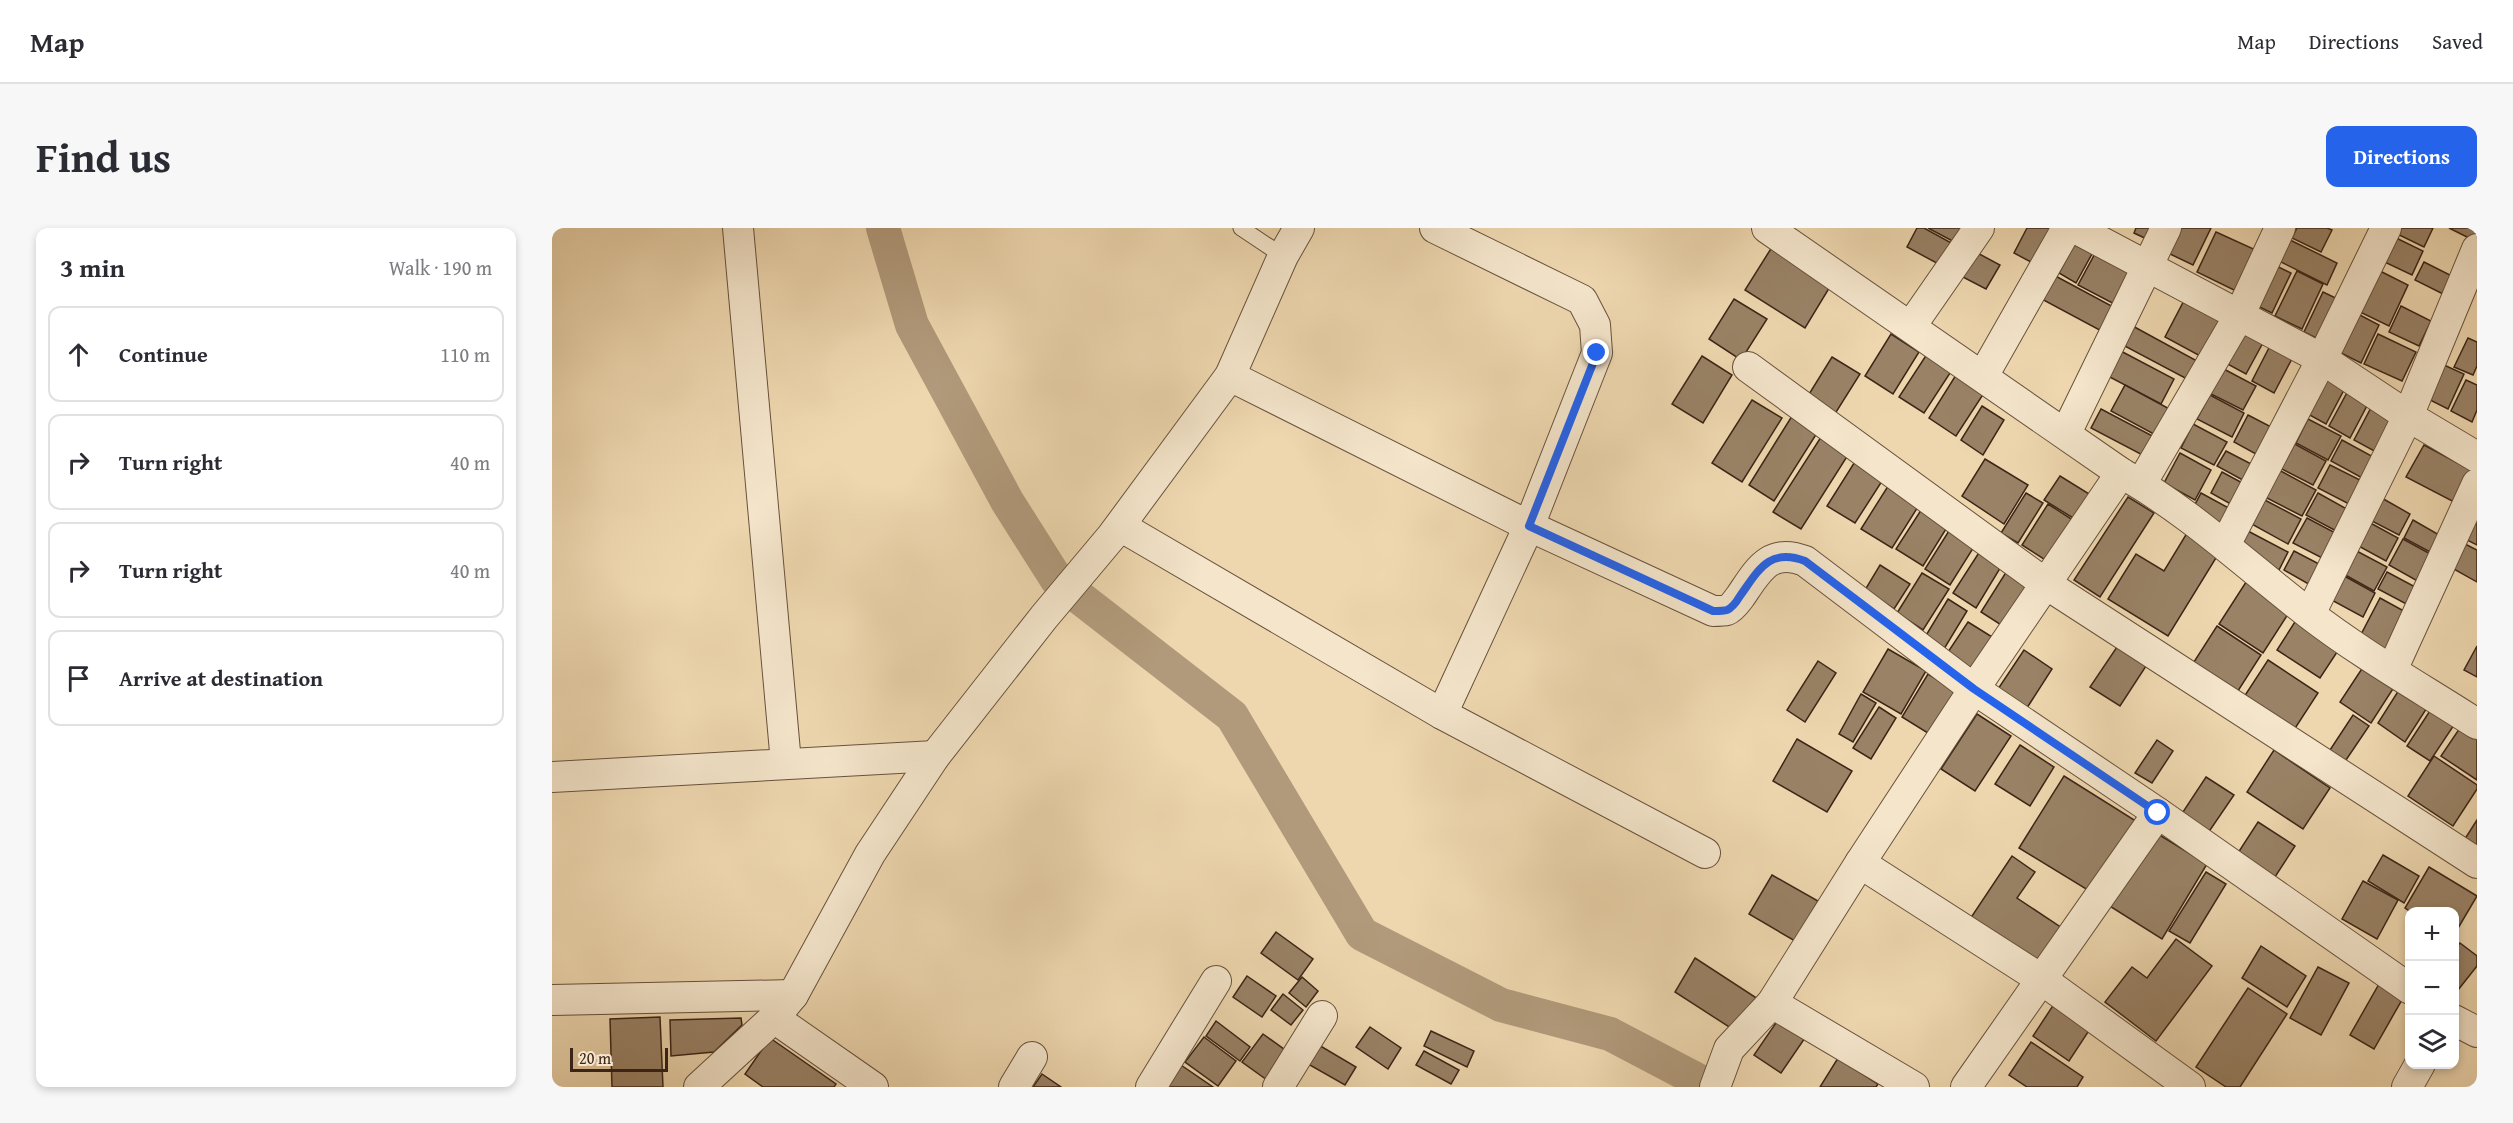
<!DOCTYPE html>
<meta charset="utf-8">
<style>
:root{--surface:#fff;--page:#f7f7f7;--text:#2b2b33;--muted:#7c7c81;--line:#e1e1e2;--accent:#2563eb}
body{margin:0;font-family:"Gentium Book Plus",serif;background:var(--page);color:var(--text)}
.controls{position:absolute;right:18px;bottom:18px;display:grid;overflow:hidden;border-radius:12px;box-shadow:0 3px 9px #0003}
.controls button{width:54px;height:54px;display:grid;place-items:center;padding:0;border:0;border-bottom:2px solid var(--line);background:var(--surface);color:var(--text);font:30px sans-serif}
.scale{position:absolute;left:18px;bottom:15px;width:98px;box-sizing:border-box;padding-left:6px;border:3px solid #3c2517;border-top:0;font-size:16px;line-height:21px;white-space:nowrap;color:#3c2517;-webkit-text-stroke:4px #f4e5cb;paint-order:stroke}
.stop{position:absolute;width:18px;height:18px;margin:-14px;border:4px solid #2563eb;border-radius:50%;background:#fff}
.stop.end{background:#2563eb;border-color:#fff;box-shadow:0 2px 6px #0008}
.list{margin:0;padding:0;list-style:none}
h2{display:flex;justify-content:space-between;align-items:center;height:78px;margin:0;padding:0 24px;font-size:26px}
h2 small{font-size:20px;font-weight:400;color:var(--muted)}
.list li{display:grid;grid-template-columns:39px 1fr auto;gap:18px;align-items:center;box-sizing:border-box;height:96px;margin:0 12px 12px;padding:0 12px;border:2px solid var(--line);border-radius:12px}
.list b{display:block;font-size:22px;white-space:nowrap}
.list em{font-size:20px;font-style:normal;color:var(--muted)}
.icon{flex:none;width:33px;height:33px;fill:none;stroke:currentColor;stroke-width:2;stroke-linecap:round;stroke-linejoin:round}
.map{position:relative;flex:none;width:1925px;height:859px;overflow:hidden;border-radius:12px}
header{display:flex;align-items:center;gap:36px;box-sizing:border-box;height:84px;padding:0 30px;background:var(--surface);border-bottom:2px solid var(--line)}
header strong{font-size:28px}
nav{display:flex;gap:33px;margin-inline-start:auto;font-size:21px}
.intro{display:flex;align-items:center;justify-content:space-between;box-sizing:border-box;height:144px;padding:0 36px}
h1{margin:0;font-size:42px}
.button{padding:15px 27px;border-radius:12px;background:var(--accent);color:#fff;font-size:21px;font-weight:700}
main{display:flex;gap:36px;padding:0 36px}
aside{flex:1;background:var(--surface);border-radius:12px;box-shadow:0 3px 9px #0003}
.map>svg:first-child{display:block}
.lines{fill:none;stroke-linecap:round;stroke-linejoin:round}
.canal{stroke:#b19a7b;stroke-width:34}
.building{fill:#998266;stroke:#3c2517;stroke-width:1.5}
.lane-casing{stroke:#68523d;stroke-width:17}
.street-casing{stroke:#68523d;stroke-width:32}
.lane{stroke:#f4e5cb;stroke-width:15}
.street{stroke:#f4e5cb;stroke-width:30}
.route{stroke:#2563eb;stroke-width:8}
</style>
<header>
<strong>Map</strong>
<nav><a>Map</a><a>Directions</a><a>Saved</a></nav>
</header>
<div class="intro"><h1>Find us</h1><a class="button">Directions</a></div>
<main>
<aside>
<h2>3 min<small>Walk · 190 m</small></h2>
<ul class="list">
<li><svg class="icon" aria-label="ahead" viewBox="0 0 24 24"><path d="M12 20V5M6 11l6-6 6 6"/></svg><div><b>Continue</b></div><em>110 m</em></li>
<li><svg class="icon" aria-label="right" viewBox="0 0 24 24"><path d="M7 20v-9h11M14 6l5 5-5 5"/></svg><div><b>Turn right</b></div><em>40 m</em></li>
<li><svg class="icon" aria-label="right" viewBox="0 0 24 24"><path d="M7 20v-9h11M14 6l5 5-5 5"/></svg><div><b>Turn right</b></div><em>40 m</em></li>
<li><svg class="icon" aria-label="arrive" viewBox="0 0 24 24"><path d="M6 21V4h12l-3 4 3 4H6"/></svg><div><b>Arrive at destination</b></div></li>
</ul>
</aside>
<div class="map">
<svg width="1925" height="859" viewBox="0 0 1925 859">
<rect width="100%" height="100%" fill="#eed7af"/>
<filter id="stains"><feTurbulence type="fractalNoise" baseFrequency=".00333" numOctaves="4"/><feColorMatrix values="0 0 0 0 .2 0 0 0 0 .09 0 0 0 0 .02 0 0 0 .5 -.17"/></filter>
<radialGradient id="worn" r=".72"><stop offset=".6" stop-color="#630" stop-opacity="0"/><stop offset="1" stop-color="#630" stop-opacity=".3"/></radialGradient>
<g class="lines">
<path class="canal" d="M331,0L360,97L455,273L505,352L680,488L810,706L949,777L1058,806L1159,859"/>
</g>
<g class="building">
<path d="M1365,0H1372L1403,17L1392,39L1355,19Z"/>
<path d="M1376,0H1416L1408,17Z"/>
<path d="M1475,0H1511L1490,40L1462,25Z"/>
<path d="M1584,0H1605L1599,13L1582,5Z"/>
<path d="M1628,0H1659L1641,37L1616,25Z"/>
<path d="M1745,0H1775L1780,2L1769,24L1740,10Z"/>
<path d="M1841,0H1881L1872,19L1839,3Z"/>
<path d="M1897,0H1925V4L1921,12Z"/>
<path d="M1664,4L1706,23L1686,64L1645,44Z"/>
<path d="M1528,6L1546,15L1524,55L1507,45Z"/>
<path d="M1836,6L1871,23L1860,47L1824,30Z"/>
<path d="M1738,12L1785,35L1775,57L1727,33Z"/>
<path d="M1220,19L1279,57L1253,100L1193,62Z"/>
<path d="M1546,20L1587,43L1568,79L1526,57Z"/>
<path d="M1418,21L1448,37L1434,61L1405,46Z"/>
<path d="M1714,33L1739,45L1720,85L1695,73Z"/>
<path d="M1872,34L1902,49L1893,67L1863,52Z"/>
<path d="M1745,43L1771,56L1750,101L1723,88Z"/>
<path d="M1828,43L1856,57L1837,98L1808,84Z"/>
<path d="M1496,44L1567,82L1555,106L1484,68Z"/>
<path d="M1637,63L1674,83L1650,129L1613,109Z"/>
<path d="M1771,64L1790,73L1770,113L1752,104Z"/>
<path d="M1182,71L1215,91L1189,132L1157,111Z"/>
<path d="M1849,78L1879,93L1867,118L1837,104Z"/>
<path d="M1804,85L1827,97L1809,135L1785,123Z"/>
<path d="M1577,96L1645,133L1635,151L1567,115Z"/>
<path d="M1689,98L1713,111L1694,146L1670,133Z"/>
<path d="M1339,106L1367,124L1341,166L1313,148Z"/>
<path d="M1826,106L1864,124L1850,153L1812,136Z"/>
<path d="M1916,110L1925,114V138L1921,147L1902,139Z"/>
<path d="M1721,112L1743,125L1722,165L1700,153Z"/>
<path d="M1565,121L1622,151L1609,176L1552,146Z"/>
<path d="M1375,126L1400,142L1372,185L1347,169Z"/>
<path d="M1150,128L1180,147L1151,195L1120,176Z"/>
<path d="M1280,129L1308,146L1281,189L1254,171Z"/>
<path d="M1881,132L1912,146L1896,181L1866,166Z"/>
<path d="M1668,139L1704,158L1691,182L1655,164Z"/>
<path d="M1404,147L1432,165L1404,208L1377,190Z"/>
<path d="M1774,147L1794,158L1774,196L1754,185Z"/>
<path d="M1914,152L1925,157V182L1920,194L1899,183Z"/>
<path d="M1573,157L1625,185L1611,211L1559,183Z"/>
<path d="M1797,161L1818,172L1798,210L1777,198Z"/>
<path d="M1658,167L1692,185L1680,209L1645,191Z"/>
<path d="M1200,172L1230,190L1190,254L1160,235Z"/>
<path d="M1822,174L1846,188L1826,225L1802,212Z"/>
<path d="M1430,178L1452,192L1431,227L1409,212Z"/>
<path d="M1549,181L1610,213L1600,232L1539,200Z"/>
<path d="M1696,187L1727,203L1713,231L1682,214Z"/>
<path d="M1240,188L1265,205L1222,273L1197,257Z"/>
<path d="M1756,191L1789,208L1776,232L1744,215Z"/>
<path d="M1641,196L1675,214L1662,237L1629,220Z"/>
<path d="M1269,209L1296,227L1249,301L1221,284Z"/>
<path d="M1790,212L1825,231L1814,252L1779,233Z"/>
<path d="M1739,214L1774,233L1761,257L1726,239Z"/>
<path d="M1872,217L1921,243L1904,275L1854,249Z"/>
<path d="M1674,223L1707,240L1698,256L1665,238Z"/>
<path d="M1628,225L1659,242L1643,272L1612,255Z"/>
<path d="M1433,231L1476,257L1452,296L1410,268Z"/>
<path d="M1304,232L1332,250L1303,295L1275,278Z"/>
<path d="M1778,237L1812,254L1799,277L1766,260Z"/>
<path d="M1725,241L1764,262L1750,288L1711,268Z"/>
<path d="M1670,244L1696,258L1684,279L1659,265Z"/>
<path d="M1508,248L1542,269L1526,293L1492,272Z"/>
<path d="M1338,255L1369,274L1340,320L1309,301Z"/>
<path d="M1474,265L1491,275L1466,315L1449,305Z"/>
<path d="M1649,265L1682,283L1672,302L1639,284Z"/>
<path d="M1766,265L1800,284L1788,305L1754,287Z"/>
<path d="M1576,269L1602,285L1548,369L1522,352Z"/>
<path d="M1828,269L1858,286L1847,307L1816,291Z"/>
<path d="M1709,270L1749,291L1736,316L1696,294Z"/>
<path d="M1373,276L1399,293L1371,338L1344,321Z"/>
<path d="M1496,276L1524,294L1498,335L1470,317Z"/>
<path d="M1755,290L1791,309L1778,334L1741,315Z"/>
<path d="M1813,292L1846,310L1834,333L1801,315Z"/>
<path d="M1861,292L1889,308L1880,325L1852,310Z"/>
<path d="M1924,292L1925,293V317L1913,311Z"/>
<path d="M1400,298L1425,314L1398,357L1373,341Z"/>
<path d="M1694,302L1736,324L1727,342L1685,319Z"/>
<path d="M1635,305L1667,325L1616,408L1556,371L1584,326L1612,343Z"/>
<path d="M1851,311L1884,329L1869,355L1837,337Z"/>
<path d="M1913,316L1925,322V354L1900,340Z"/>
<path d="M1799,320L1835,339L1822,363L1786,343Z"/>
<path d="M1428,323L1450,337L1424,380L1401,365Z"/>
<path d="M1742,323L1771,338L1760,358L1732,342Z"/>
<path d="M1328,337L1358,356L1342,381L1313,362Z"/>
<path d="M1458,338L1486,356L1457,402L1429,384Z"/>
<path d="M1835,344L1869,362L1860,379L1826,361Z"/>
<path d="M1370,345L1397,361L1371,402L1345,385Z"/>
<path d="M1787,345L1823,365L1811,389L1774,369Z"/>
<path d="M1696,351L1740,380L1711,425L1667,396Z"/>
<path d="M1828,370L1861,388L1837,434L1804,416Z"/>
<path d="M1396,371L1415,383L1392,421L1373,409Z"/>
<path d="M1748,386L1791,415L1768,450L1725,422Z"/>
<path d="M1416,394L1445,412L1423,446L1394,427Z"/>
<path d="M1665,398L1709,427L1684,466L1640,437Z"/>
<path d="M1567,416L1596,435L1568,478L1538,459Z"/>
<path d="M1925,418V449L1912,442Z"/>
<path d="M1336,421L1374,443L1349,486L1311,464Z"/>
<path d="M1472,422L1500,441L1473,483L1444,464Z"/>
<path d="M1716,432L1766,465L1740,505L1690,472Z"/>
<path d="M1266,433L1284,445L1253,494L1235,482Z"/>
<path d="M1815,433L1846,453L1819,495L1788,474Z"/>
<path d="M1376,446L1405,463L1379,507L1350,489Z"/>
<path d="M1852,454L1880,472L1853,514L1826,495Z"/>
<path d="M1309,466L1324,475L1301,514L1287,506Z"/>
<path d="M1885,472L1908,488L1878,533L1855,518Z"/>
<path d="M1327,479L1344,490L1319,531L1301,520Z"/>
<path d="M1425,486L1459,508L1423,563L1389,541Z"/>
<path d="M1801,487L1817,498L1792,535L1776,525Z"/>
<path d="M1914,491L1925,498V552L1889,528Z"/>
<path d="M1245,511L1300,543L1275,584L1221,553Z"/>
<path d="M1605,512L1621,523L1600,555L1583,545Z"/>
<path d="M1468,517L1502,539L1478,578L1443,556Z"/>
<path d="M1722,522L1778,560L1751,601L1695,564Z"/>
<path d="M1882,528L1925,557V561L1901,598L1856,568Z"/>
<path d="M1512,548L1587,595L1544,667L1467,620Z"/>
<path d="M1654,549L1682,567L1654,608L1627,590Z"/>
<path d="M1925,592V628L1909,617Z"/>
<path d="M1706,594L1743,618L1721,652L1684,628Z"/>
<path d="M1601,603L1655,636L1610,711L1556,677Z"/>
<path d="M1831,627L1867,648L1852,675L1816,653Z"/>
<path d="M1460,628L1483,644L1465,670L1513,702L1489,738L1418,691Z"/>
<path d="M1877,639L1925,668L1902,707V684H1859L1853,680Z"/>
<path d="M1654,644L1674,656L1638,715L1617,703Z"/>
<path d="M1220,647L1266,673L1243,713L1197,686Z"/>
<path d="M1811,653L1846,672L1825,711L1790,691Z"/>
<path d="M724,704L761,731L746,752L709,725Z"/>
<path d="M1624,711L1660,738L1604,813L1553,774L1580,739L1595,750Z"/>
<path d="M1908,715L1925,728V738L1902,767V722Z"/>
<path d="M1709,718L1754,748L1735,779L1690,750Z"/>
<path d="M1143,730L1206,771L1185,804L1123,764Z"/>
<path d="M1766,739L1797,755L1769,807L1738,790Z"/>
<path d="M695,748L724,768L710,789L681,769Z"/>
<path d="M750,749L766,763L754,779L737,765Z"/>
<path d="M1827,756L1851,770L1822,821L1798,807Z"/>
<path d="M1696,760L1735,786L1688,859H1674L1644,839Z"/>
<path d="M731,766L751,782L739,797L719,782Z"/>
<path d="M1504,773L1540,798L1517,833L1481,808Z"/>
<path d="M108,789L111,859H60L58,791Z"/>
<path d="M1228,789L1255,807L1229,845L1202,827Z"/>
<path d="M189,790L190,797L162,824L119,828L118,792Z"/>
<path d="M664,793L698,819L688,833L654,808Z"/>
<path d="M818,799L849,820L836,841L804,819Z"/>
<path d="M879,803L922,823L915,839L872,818Z"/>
<path d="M711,806L736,824L715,852L690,834Z"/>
<path d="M652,809L684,833L666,858L633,834Z"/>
<path d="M218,810L284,856L282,859H211L193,846Z"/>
<path d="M760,813L804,839L793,857L749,832Z"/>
<path d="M1479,814L1531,849L1525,859H1475L1457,847Z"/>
<path d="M872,823L907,842L899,856L864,837Z"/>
<path d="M1286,830L1326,856L1324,859H1268Z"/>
<path d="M626,835L661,859H614Z"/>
<path d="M490,846L509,859H481Z"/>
</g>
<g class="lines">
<g class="lane-casing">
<path id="lane" d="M689,0L731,28"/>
</g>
<g class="street-casing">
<g id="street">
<path d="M186,0L234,535"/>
<path d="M883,0L1030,72L1043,97L1045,125L977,298L890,486"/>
<path d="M1215,0L1569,245C1637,283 1695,338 1756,385C1809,426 1869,460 1925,496"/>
<path d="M1523,0L1770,131L1856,188L1925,229"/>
<path d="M1359,98L1427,0"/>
<path d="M1196,139L1494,356L1925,635"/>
<path d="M678,148L977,298L1161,383C1165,383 1171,383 1175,382C1180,380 1185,373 1188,369C1206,343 1217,319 1253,333L1422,461L1606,585L1858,761"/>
<path d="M1431,148L1515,0"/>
<path d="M1514,205L1614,0"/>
<path d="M1589,256L1687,88L1728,0"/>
<path d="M568,298L890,486L1153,625"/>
<path d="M1673,317L1770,131L1834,0"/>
<path d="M1758,386L1856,188L1925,21"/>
<path d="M1840,442L1925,256"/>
<path d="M0,549L383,528"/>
<path d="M1308,635L1489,751L1638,859"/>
<path d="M0,772L241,767"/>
<path d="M1220,775L1362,859"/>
<path d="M222,790L321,859"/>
<path d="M1902,792L1925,804"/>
<path d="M147,859L222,790L241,767L318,626L383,528L492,389L560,308L678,148L731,28L747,0"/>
<path d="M462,859L480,829"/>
<path d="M599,859L664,753"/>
<path d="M726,859L770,788"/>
<path d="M1163,859L1177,821L1220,775L1308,635L1422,461L1569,245"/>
<path d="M1414,859L1606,585"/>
<path d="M1855,859L1868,836"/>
</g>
</g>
<use href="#lane" class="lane"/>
<use href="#street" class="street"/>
</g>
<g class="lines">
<path class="route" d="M1045,125L977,298L1161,383C1165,383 1172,383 1175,382C1180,380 1185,373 1188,368C1206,343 1217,319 1253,333L1422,461L1606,585"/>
</g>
<rect width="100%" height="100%" filter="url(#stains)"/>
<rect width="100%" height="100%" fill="url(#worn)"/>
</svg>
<div class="controls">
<button>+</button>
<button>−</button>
<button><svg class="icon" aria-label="layers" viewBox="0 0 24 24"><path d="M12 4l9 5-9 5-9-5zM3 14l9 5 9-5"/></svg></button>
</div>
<div class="scale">20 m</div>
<div class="stop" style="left:1606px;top:585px"></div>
<div class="stop end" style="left:1045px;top:125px"></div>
</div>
</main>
